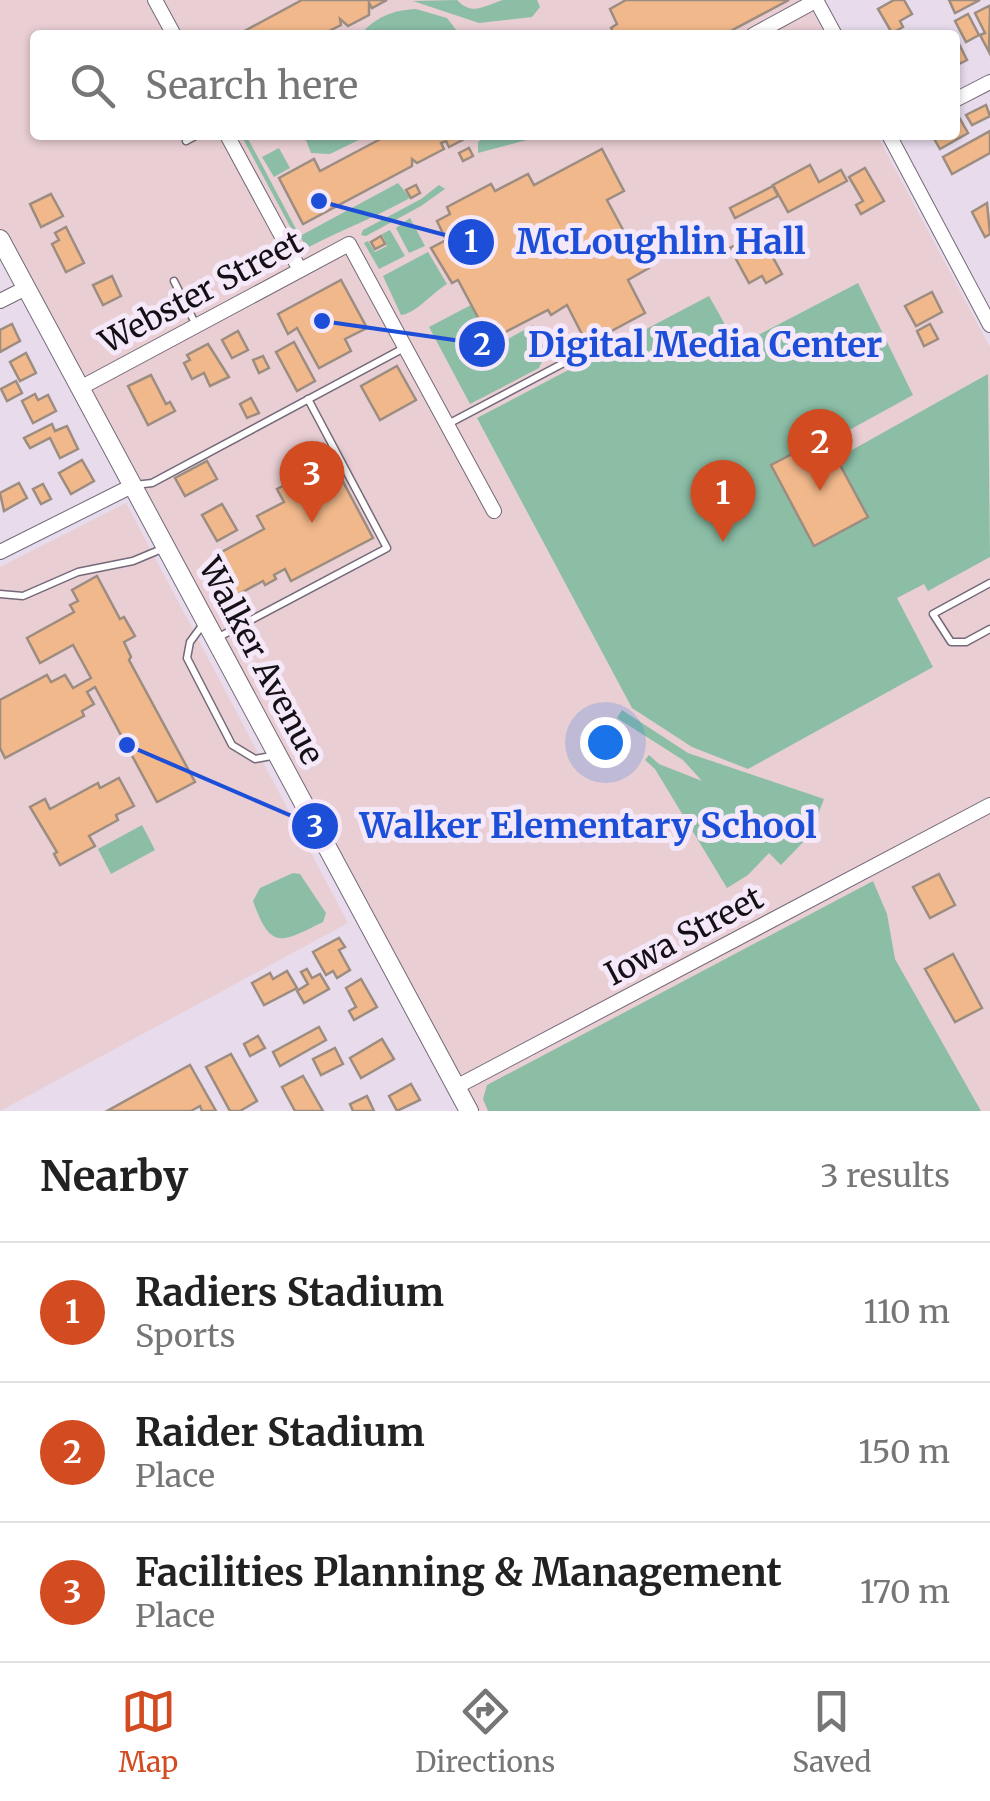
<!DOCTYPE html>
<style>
:root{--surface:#fff;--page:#f6f6f6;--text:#222;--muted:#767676;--line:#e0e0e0;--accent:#d34b21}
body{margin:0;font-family:Merriweather,serif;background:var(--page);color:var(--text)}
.you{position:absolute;left:605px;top:742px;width:35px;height:35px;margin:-25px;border:8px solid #fff;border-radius:50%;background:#1a73e8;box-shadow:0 0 0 15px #1a73e833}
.badge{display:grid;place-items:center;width:65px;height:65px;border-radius:50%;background:var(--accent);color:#fff;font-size:32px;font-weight:700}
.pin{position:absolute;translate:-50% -82px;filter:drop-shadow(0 2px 5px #0008)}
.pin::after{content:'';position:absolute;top:52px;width:35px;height:30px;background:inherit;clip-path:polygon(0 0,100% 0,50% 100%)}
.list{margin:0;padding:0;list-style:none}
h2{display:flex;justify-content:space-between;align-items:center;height:130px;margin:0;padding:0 40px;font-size:42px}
h2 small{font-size:32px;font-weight:400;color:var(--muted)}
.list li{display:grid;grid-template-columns:65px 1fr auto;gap:30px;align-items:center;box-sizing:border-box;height:140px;padding:0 40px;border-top:2px solid var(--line)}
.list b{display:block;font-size:38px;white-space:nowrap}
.list p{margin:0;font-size:32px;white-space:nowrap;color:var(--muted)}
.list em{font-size:32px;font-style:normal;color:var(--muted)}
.icon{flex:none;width:55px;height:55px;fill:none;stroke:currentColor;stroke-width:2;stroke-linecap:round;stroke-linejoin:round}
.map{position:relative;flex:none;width:990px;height:1111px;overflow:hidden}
.search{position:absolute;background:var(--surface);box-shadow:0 2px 8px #0004;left:30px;right:30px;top:30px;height:110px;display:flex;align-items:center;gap:25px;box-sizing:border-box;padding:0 35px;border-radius:10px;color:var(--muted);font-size:38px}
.sheet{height:550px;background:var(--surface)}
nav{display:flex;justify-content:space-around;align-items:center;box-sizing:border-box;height:140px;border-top:2px solid var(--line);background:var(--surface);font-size:28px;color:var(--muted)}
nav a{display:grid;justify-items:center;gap:5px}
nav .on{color:var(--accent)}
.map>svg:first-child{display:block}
.education{fill:#e9ced3}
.green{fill:#8cbea6}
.building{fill:#f1b88b;stroke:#9d8d81;stroke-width:2.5}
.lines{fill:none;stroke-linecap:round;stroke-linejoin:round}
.service-casing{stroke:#746978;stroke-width:9}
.minor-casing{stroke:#746978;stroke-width:16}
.tertiary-casing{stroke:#746978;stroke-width:20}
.service{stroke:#fff;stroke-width:6}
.minor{stroke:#fff;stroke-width:14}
.tertiary{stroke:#fff;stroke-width:18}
.labels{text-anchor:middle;stroke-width:10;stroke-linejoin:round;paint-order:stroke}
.street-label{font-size:32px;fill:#141015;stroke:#f4e8f9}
.leader{fill:none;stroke:#1d4ed8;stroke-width:4}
.callout-dot{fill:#1d4ed8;stroke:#f4e8f9;stroke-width:4}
.mark-label{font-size:30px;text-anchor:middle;font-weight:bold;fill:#fff}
.callout-label{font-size:35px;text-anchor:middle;font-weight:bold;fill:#1d4ed8;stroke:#f4e8f9;stroke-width:10;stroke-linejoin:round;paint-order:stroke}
</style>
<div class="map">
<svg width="990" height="1111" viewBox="0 0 990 1111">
<rect width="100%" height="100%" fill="#e7dbec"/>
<g class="education">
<path d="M0,0H806L825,35H35V135H877L990,347V1111H471L0,233Z"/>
<path d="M126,503L348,923L0,1111V567Z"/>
</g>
<g class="green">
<path d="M457,0C473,17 485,5 503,0C513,0 527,0 537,0L540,7L532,17L479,23L413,1Z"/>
<path d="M416,9L447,18L460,35H360C375,17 393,10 416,9Z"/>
<path d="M241,135H246L296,229L292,230Z"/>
<path d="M304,135H369L330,154L311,153Z"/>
<path d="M488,135H546L478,153V142Z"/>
<path d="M279,148L290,168L274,177L262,157Z"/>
<path d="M398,183L410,198C376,217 341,230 307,248L300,236Z"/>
<path d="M439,185L445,189L421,206L366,236L361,235L363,230L421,199Z"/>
<path d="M410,218L425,246L409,253L396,228Z"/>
<path d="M390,230L405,256L379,269L364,243L368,241L375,252L387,246L382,234Z"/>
<path d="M428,252L447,284C432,293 415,314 401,315L383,276Z"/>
<path d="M858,283L913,395L842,434L852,450L988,374L990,557L928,591L924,584L897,598L933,667L748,769L692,747L632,708L477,418L709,296L737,346Z"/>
<path d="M471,305L492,344L497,345L533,325L546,352L539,368L470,404L429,327Z"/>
<path d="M622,710L688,753L824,799L810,835L781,865L769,853L748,875L727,888L655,769L645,760L649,755L659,764L702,781L683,760L617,718Z"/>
<path d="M142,825L155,850L111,874L98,849Z"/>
<path d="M293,873L300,874L326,913L323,922C282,942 271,952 253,901L260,888Z"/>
<path d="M873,881L887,914L895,959L981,1111H488L483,1099L487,1085Z"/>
</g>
<g class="building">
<path d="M302,0H387L372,8L369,3V15L348,26L340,19L341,25L321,35H237Z"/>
<path d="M626,0H789L723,35H615L611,28L617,24L610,9Z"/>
<path d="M894,0H904L912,14L900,21L903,27L892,33L878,9Z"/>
<path d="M949,0H980L955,13Z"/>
<path d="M989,6L990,9L989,52L980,35L985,33L975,13Z"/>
<path d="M968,14L979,35L966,42L955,21Z"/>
<path d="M955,36L967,60L955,66Z"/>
<path d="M986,105L990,116L972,125L966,115Z"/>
<path d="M959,117L968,133L940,149L932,135H955V119Z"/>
<path d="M990,131V153L952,174L943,157Z"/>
<path d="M388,135L397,138L472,135L449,147L446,141L441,143L444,149L417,163L412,159V166L303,224L279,178L314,159L320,171Z"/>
<path d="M469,148L473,156L463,161L459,153Z"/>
<path d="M602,149L624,191L607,200L636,254L641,252L649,268L628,280L645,313L587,344L567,305L551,315L548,310L490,340L458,280L452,283L431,248L446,240L437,221L450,214L447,207L491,184L495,191L528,174L534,185Z"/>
<path d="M810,165L819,182L841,170L847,181L788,212L773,185Z"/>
<path d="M865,168L884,201L861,214L856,205L863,201L849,177Z"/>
<path d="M416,185L420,193L411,198L406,190Z"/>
<path d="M773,186L778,196L735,218L730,208Z"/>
<path d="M51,194L63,216L41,227L30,204Z"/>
<path d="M987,203L990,234L985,237L972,212Z"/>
<path d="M66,227L84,263L66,272L52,244L59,240L55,233Z"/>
<path d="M381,236L385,244L375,249L371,242Z"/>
<path d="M744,240L750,250L765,243L782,274L766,283L762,276L749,283L730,248Z"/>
<path d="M112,276L121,296L103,305L93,285Z"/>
<path d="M341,280L367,328L345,339L351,351L319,368L297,328L288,334L278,314Z"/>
<path d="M932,292L942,312L916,326L905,306Z"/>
<path d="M12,324L20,341L0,352V330Z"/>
<path d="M930,324L938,339L924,346L917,331Z"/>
<path d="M238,331L248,350L232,358L222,340Z"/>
<path d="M294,342L315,381L297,391L276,352Z"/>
<path d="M208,344L229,377L210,386L204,373L192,379L184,363L190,360L187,355Z"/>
<path d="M26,353L36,373L20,381L10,362Z"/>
<path d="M263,356L269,368L259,373L253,360Z"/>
<path d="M397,366L416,400L380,420L361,386Z"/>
<path d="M151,375L166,404L170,402L175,411L148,425L128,386Z"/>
<path d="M16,381L22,393L7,401L1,389Z"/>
<path d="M35,394L38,400L48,395L56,411L33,423L22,401Z"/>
<path d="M251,398L259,413L247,418L240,404Z"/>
<path d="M810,419L817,431L809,435L802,423Z"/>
<path d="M52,424L55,431L67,426L78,449L60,458L50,438L30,448L24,438Z"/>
<path d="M825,437L868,517L814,546L771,465Z"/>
<path d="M323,444L373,538L291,581L285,569L274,575L276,579L265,585L263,581L237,595L216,555L264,529L257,516L284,502L277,489L301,477L292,460Z"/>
<path d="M82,460L94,481L71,494L59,473Z"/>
<path d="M207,461L217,479L185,496L175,478Z"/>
<path d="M19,483L27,498L4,511L0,493Z"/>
<path d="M43,484L51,499L41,504L33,489Z"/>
<path d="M222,504L237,530L217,541L202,515Z"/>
<path d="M97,576L120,619L124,617L135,636L124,642L131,657L129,660L195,782L157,802L95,687L87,692L94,704L82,711L84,716L5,758L0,748V700L47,675L51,682L65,675L73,688L91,678L73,645L40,663L27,638L74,612L70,605L78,601L72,590Z"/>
<path d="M119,778L134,806L116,815L118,820L89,836L95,846L60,865L54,854L57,852L30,807L45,799L50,809L98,783L100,788Z"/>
<path d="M939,874L955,905L930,918L913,887Z"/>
<path d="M339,938L345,947L339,950L350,970L337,978L333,971L326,975L313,952Z"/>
<path d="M953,954L982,1008L955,1022L925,969Z"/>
<path d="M307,969L312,978L320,974L329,989L304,1003L297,991L308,984L301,972Z"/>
<path d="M287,971L297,988L264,1005L252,983L270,973L273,979Z"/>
<path d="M361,979L377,1007L354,1020L349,1011L356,1007L346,988Z"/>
<path d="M319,1027L326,1040L280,1066L273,1052Z"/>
<path d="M258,1036L265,1048L250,1056L244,1044Z"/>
<path d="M382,1039L394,1059L361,1078L350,1058Z"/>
<path d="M335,1048L343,1064L321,1075L313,1059Z"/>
<path d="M231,1054L257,1101L240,1111H230L206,1067Z"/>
<path d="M190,1065L216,1111H202L200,1106L191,1111H107Z"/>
<path d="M303,1076L323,1111H295L282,1087Z"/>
<path d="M411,1084L420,1100L397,1111L389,1096Z"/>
<path d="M367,1096L374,1111H353L350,1104Z"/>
</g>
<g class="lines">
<g class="service-casing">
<g id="service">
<path d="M186,141L197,135"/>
<path d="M174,281L196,325"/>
<path d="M448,424L575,357"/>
<path d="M135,485L152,483L404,348"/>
<path d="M990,583L933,614L951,642H966L990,629"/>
<path d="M0,594L23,596L78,572L133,561L164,548"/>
<path d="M204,623L190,642L187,658L232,745L255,759L277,755"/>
<path d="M219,637L387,548L308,399"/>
</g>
</g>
<g class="minor-casing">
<g id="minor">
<path d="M155,0L174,35"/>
<path d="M816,0L835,35"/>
<path d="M753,35L817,0"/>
<path d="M955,100L990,82"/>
<path d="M227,135L300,270"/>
<path d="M889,135L990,325"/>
<path d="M0,301L26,288"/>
<path d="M80,388L349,244L494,511"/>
<path d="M0,552L132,486"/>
<path d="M456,1087L990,805"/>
</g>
</g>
<g class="tertiary-casing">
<path id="tertiary" d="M0,239L469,1111"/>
</g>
<use href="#service" class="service"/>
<use href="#minor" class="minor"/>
<use href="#tertiary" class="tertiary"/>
</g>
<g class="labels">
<g class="street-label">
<text transform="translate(201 292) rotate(-28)" y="11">Webster Street</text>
<text transform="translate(261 661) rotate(62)" y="11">Walker Avenue</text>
<text transform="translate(684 936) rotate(-28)" y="11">Iowa Street</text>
</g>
</g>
<path class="leader" d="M319 201L471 242M322 321L482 344M127 745L315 826"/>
<g class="callout-dot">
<circle cx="319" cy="201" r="10"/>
<circle cx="322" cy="321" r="10"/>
<circle cx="127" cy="745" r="10"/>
<circle cx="471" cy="242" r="25"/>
<circle cx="482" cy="344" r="25"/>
<circle cx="315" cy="826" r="25"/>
</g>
<g class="mark-label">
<text x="471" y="252">1</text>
<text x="482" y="355">2</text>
<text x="315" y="837">3</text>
</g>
<g class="callout-label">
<text x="661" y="254">McLoughlin Hall</text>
<text x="705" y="357">Digital Media Center</text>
<text x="588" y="838">Walker Elementary School</text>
</g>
</svg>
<div class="you"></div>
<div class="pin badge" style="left:723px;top:542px">1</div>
<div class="pin badge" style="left:820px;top:491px">2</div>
<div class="pin badge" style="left:312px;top:523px">3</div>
<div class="search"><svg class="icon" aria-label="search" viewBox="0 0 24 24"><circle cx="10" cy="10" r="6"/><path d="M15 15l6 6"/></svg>Search here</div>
</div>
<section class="sheet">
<h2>Nearby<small>3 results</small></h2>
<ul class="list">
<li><span class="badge">1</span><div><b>Radiers Stadium</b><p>Sports</p></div><em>110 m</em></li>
<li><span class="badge">2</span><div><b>Raider Stadium</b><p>Place</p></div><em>150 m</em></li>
<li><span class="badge">3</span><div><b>Facilities Planning &amp; Management</b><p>Place</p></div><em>170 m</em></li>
</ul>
</section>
<nav>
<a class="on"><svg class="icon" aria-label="map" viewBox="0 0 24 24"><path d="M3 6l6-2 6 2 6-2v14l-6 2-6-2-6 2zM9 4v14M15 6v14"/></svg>Map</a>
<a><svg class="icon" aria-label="directions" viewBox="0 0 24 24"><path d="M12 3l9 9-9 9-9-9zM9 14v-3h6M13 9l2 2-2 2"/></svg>Directions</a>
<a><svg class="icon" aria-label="saved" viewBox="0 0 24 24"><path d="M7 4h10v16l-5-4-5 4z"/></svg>Saved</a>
</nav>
